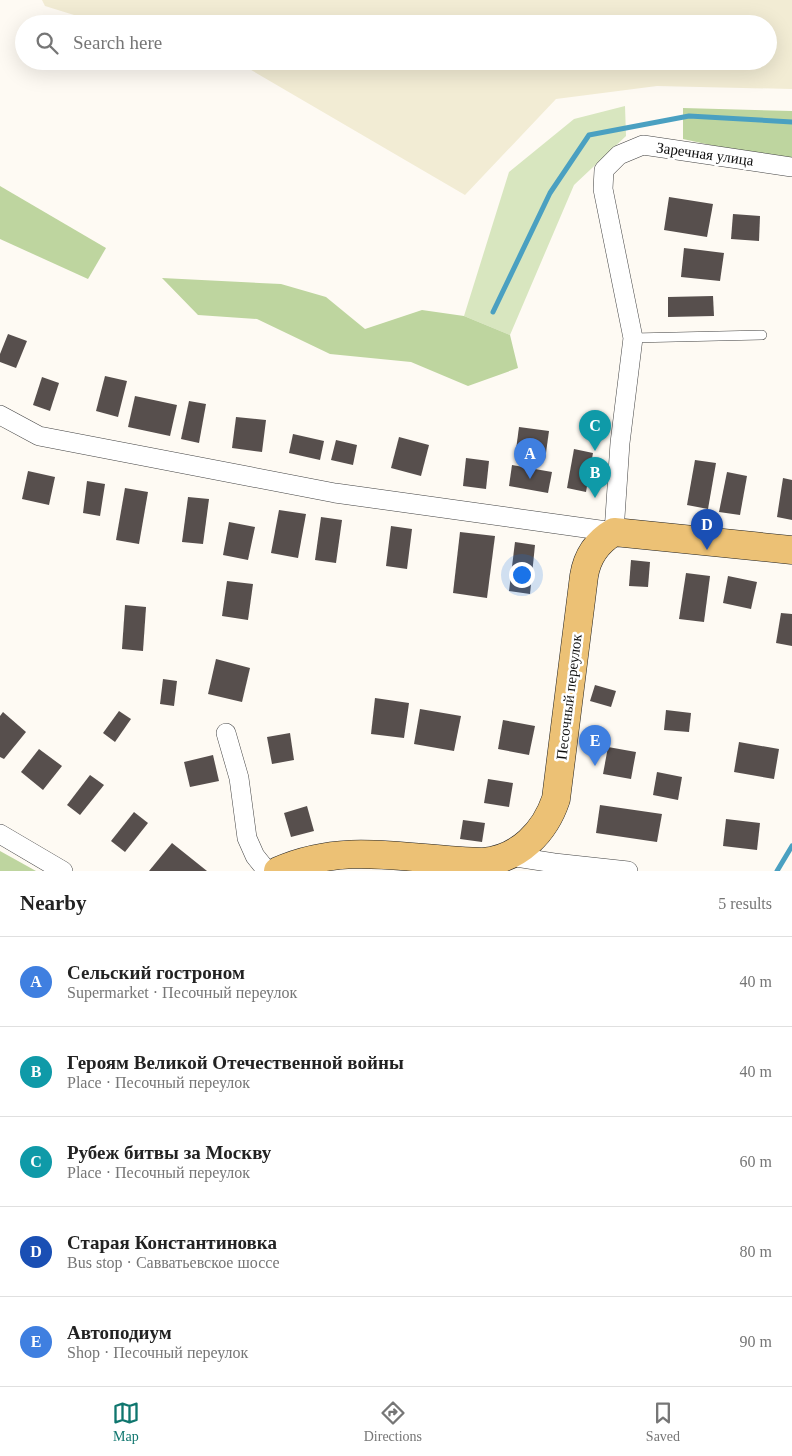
<!DOCTYPE html>
<meta charset="utf-8">
<style>
:root{--surface:#fff;--page:#f6f6f6;--text:#222;--muted:#767676;--line:#e0e0e0;--accent:#0f766e}
body{margin:0;font-family:"Times New Roman",serif;background:var(--page);color:var(--text)}
.you{position:absolute;left:521px;top:574px;width:18px;height:18px;margin:-12px;border:4px solid #fff;border-radius:50%;background:#1a73e8;box-shadow:0 0 0 8px #1a73e833}
.badge{display:grid;place-items:center;width:32px;height:32px;border-radius:50%;background:var(--accent);color:#fff;font-size:16px;font-weight:700}
.pin{position:absolute;translate:-50% -41px;filter:drop-shadow(0 1px 2px #0008)}
.pin::after{content:'';position:absolute;top:26px;width:18px;height:15px;background:inherit;clip-path:polygon(0 0,100% 0,50% 100%)}
.list{margin:0;padding:0;list-style:none}
h2{display:flex;justify-content:space-between;align-items:center;height:65px;margin:0;padding:0 20px;font-size:21px}
h2 small{font-size:16px;font-weight:400;color:var(--muted)}
.list li{display:grid;grid-template-columns:32px 1fr auto;gap:15px;align-items:center;box-sizing:border-box;height:90px;padding:0 20px;border-top:1px solid var(--line)}
.list b{display:block;font-size:19px;white-space:nowrap}
.list p{margin:0;font-size:16px;white-space:nowrap;color:var(--muted)}
.list em{font-size:16px;font-style:normal;color:var(--muted)}
.icon{flex:none;width:28px;height:28px;fill:none;stroke:currentColor;stroke-width:2;stroke-linecap:round;stroke-linejoin:round}
.map{position:relative;flex:none;width:792px;height:871px;overflow:hidden}
.search{position:absolute;background:var(--surface);box-shadow:0 5px 20px #0002;left:15px;right:15px;top:15px;height:55px;display:flex;align-items:center;gap:12px;box-sizing:border-box;padding:0 18px;border-radius:28px;color:var(--muted);font-size:19px}
.sheet{height:515px;background:var(--surface)}
nav{display:flex;justify-content:space-around;align-items:center;box-sizing:border-box;height:70px;border-top:1px solid var(--line);background:var(--surface);font-size:14px;color:var(--muted)}
nav a{display:grid;justify-items:center;gap:2px}
nav .on{color:var(--accent)}
.map>svg:first-child{display:block}
.farmland{fill:#f2ecd4}
.green{fill:#d8e6bf}
.forest{fill:#bed59f}
.lines{fill:none;stroke-linecap:round;stroke-linejoin:round}
.stream{stroke:#4aa0c1;stroke-width:5}
.building{fill:#574f4d}
.lane-casing{stroke:#424242;stroke-width:10}
.street-casing{stroke:#424242;stroke-width:20}
.primary-casing{stroke:#202020;stroke-width:29}
.lane{stroke:#fff;stroke-width:9}
.street{stroke:#fff;stroke-width:19}
.primary{stroke:#ecc175;stroke-width:28}
.labels{text-anchor:middle;stroke-width:5;stroke-linejoin:round;paint-order:stroke}
.street-label{font-size:15px;fill:#0f0f0f;stroke:#fff}
</style>
<div class="map">
<svg width="792" height="871" viewBox="0 0 792 871">
<rect width="100%" height="100%" fill="#fefaf3"/>
<path class="farmland" d="M42,0H792V89L657,86L556,99L465,195L246,67L227,61H768V24H103L45,6Z"/>
<path class="green" d="M625,106L626,136L574,185L510,335L464,316L509,172L574,119Z"/>
<g class="forest">
<path d="M683,108L792,111V163L683,139Z"/>
<path d="M0,186L106,248L88,279L0,239Z"/>
<path d="M162,278L281,284L326,297L365,329L422,310L464,316L510,335L518,368L468,386L411,362L330,354L257,319L198,315Z"/>
<path d="M0,851L36,871H0Z"/>
</g>
<g class="lines">
<g class="stream">
<path d="M493,312L550,193L589,135L689,116L792,122"/>
<path d="M777,871L792,846"/>
</g>
</g>
<g class="building">
<path d="M669,197L713,204L707,237L664,230Z"/>
<path d="M733,214L760,216L759,241L731,239Z"/>
<path d="M684,248L724,253L720,281L681,277Z"/>
<path d="M713,296L714,316L668,317V297Z"/>
<path d="M8,334L27,341L16,368L0,362V354Z"/>
<path d="M105,376L127,381L118,417L96,411Z"/>
<path d="M42,377L59,383L50,411L33,405Z"/>
<path d="M135,396L177,405L170,436L128,427Z"/>
<path d="M189,401L206,404L199,443L181,439Z"/>
<path d="M236,417L266,420L262,452L232,448Z"/>
<path d="M519,427L549,431L545,460L515,457Z"/>
<path d="M293,434L324,441L320,460L289,453Z"/>
<path d="M399,437L429,445L421,476L391,468Z"/>
<path d="M336,440L357,445L353,465L331,460Z"/>
<path d="M574,449L593,453L586,492L567,488Z"/>
<path d="M466,458L489,461L486,489L463,486Z"/>
<path d="M695,460L716,463L708,509L687,505Z"/>
<path d="M512,465L552,472L548,493L509,486Z"/>
<path d="M28,471L55,477L49,505L22,499Z"/>
<path d="M727,472L747,476L740,515L719,512Z"/>
<path d="M783,478L792,480V520L777,517Z"/>
<path d="M87,481L105,484L100,516L83,513Z"/>
<path d="M125,488L148,492L139,544L116,540Z"/>
<path d="M188,497L209,499L203,544L182,542Z"/>
<path d="M279,510L306,514L298,558L271,553Z"/>
<path d="M321,517L342,520L336,563L315,560Z"/>
<path d="M229,522L255,527L248,560L223,555Z"/>
<path d="M391,526L412,529L407,569L386,566Z"/>
<path d="M460,532L495,536L487,598L453,593Z"/>
<path d="M515,542L535,545L530,594L509,591Z"/>
<path d="M631,560L650,562L648,587L629,586Z"/>
<path d="M686,573L710,576L704,622L679,619Z"/>
<path d="M728,576L757,582L751,609L723,603Z"/>
<path d="M227,581L253,584L248,620L222,616Z"/>
<path d="M125,605L146,607L143,651L122,649Z"/>
<path d="M781,613L792,614V646L776,643Z"/>
<path d="M216,659L250,668L242,702L208,694Z"/>
<path d="M163,679L177,681L174,706L160,704Z"/>
<path d="M595,685L616,691L611,707L590,701Z"/>
<path d="M375,698L409,703L404,738L371,734Z"/>
<path d="M420,709L461,716L454,751L414,744Z"/>
<path d="M666,710L691,713L689,732L664,730Z"/>
<path d="M119,711L131,719L115,742L103,733Z"/>
<path d="M3,712L26,732L4,759L0,757V716Z"/>
<path d="M503,720L535,726L529,755L498,749Z"/>
<path d="M290,733L294,760L272,764L267,737Z"/>
<path d="M739,742L779,749L774,779L734,772Z"/>
<path d="M608,747L636,752L631,779L603,774Z"/>
<path d="M39,749L62,766L43,790L21,772Z"/>
<path d="M213,755L219,781L190,787L184,762Z"/>
<path d="M657,772L682,777L678,800L653,795Z"/>
<path d="M90,775L104,785L80,815L67,805Z"/>
<path d="M488,779L513,783L509,807L484,803Z"/>
<path d="M600,805L662,814L657,842L596,833Z"/>
<path d="M307,806L314,831L291,837L284,813Z"/>
<path d="M134,812L148,823L125,852L111,841Z"/>
<path d="M726,819L760,823L757,850L723,846Z"/>
<path d="M463,820L485,823L482,842L460,839Z"/>
<path d="M172,843L207,871H149Z"/>
</g>
<g class="lines">
<g class="lane-casing">
<path id="lane" d="M633,338L762,335"/>
</g>
<g class="street-casing">
<g id="street">
<path d="M0,415L39,436L335,493L614,532L620,443L633,338L603,189L604,170L619,155L643,145L792,167"/>
<path d="M226,733L239,778L247,838L255,856L267,871"/>
<path d="M0,834L63,871"/>
<path d="M509,856L554,863L628,871"/>
</g>
</g>
<g class="primary-casing">
<path id="primary" d="M278,871C347,840 412,861 483,862C519,859 545,832 556,799L584,576C587,557 597,542 614,532L792,550"/>
</g>
<use href="#lane" class="lane"/>
<use href="#street" class="street"/>
<use href="#primary" class="primary"/>
</g>
<g class="labels">
<g class="street-label">
<text transform="translate(705 154) rotate(8)" y="5">Заречная улица</text>
<text transform="translate(569 697) rotate(-83)" y="5">Песочный переулок</text>
</g>
</g>
</svg>
<div class="you"></div>
<div class="pin badge" style="left:530px;top:479px;background:#3f7fe0">A</div>
<div class="pin badge" style="left:595px;top:498px;background:#0f9aa8">B</div>
<div class="pin badge" style="left:595px;top:451px;background:#0f9aa8">C</div>
<div class="pin badge" style="left:707px;top:550px;background:#1a4fb4">D</div>
<div class="pin badge" style="left:595px;top:766px;background:#3f7fe0">E</div>
<div class="search"><svg class="icon" aria-label="search" viewBox="0 0 24 24"><circle cx="10" cy="10" r="6"/><path d="M15 15l6 6"/></svg>Search here</div>
</div>
<section class="sheet">
<h2>Nearby<small>5 results</small></h2>
<ul class="list">
<li><span class="badge" style="background:#3f7fe0">A</span><div><b>Сельский гостроном</b><p>Supermarket · Песочный переулок</p></div><em>40 m</em></li>
<li><span class="badge" style="background:#0f9aa8">B</span><div><b>Героям Великой Отечественной войны</b><p>Place · Песочный переулок</p></div><em>40 m</em></li>
<li><span class="badge" style="background:#0f9aa8">C</span><div><b>Рубеж битвы за Москву</b><p>Place · Песочный переулок</p></div><em>60 m</em></li>
<li><span class="badge" style="background:#1a4fb4">D</span><div><b>Старая Константиновка</b><p>Bus stop · Савватьевское шоссе</p></div><em>80 m</em></li>
<li><span class="badge" style="background:#3f7fe0">E</span><div><b>Автоподиум</b><p>Shop · Песочный переулок</p></div><em>90 m</em></li>
</ul>
</section>
<nav>
<a class="on"><svg class="icon" aria-label="map" viewBox="0 0 24 24"><path d="M3 6l6-2 6 2 6-2v14l-6 2-6-2-6 2zM9 4v14M15 6v14"/></svg>Map</a>
<a><svg class="icon" aria-label="directions" viewBox="0 0 24 24"><path d="M12 3l9 9-9 9-9-9zM9 14v-3h6M13 9l2 2-2 2"/></svg>Directions</a>
<a><svg class="icon" aria-label="saved" viewBox="0 0 24 24"><path d="M7 4h10v16l-5-4-5 4z"/></svg>Saved</a>
</nav>
